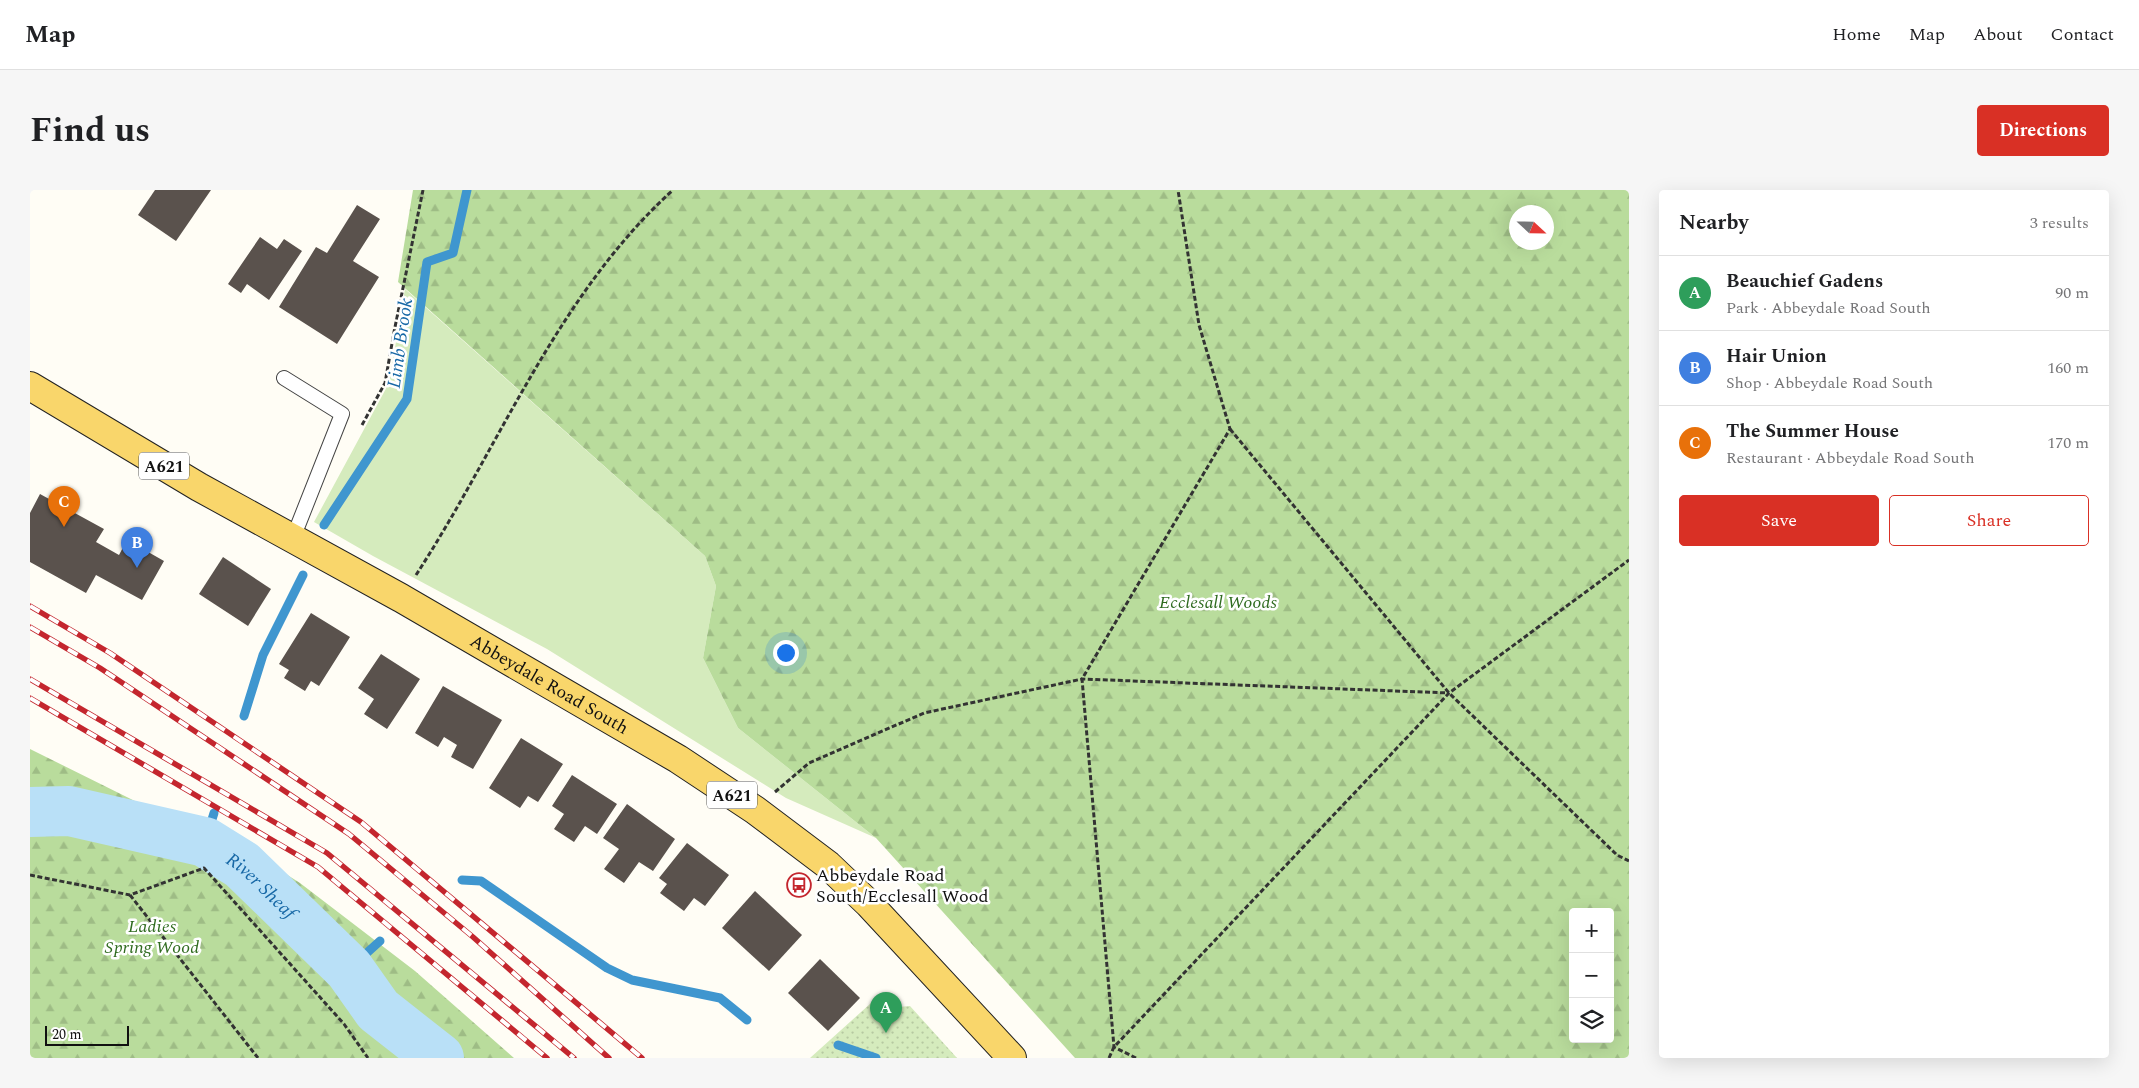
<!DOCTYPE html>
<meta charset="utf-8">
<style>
:root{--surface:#fff;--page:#f6f6f6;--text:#202124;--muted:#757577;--line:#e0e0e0;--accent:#d93025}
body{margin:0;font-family:Spectral,serif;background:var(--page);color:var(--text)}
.controls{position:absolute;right:15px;bottom:15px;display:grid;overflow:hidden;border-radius:5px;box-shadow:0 5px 20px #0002}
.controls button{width:45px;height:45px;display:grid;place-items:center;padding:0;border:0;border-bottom:1px solid var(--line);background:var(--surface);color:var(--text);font:25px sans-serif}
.compass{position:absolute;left:1479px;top:15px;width:45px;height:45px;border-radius:50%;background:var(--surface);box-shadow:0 5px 20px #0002;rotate:112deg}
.scale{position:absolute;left:15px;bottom:12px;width:84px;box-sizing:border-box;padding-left:5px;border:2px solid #111;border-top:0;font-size:14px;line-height:18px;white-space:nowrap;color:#111;-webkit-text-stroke:4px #fff;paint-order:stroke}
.you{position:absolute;left:755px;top:462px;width:18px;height:18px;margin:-12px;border:4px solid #fff;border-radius:50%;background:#1a73e8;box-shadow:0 0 0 8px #1a73e833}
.badge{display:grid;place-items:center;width:32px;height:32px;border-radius:50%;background:var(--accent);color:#fff;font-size:16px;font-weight:700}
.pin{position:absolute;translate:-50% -41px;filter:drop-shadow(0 1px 2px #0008)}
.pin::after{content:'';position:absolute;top:26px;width:18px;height:15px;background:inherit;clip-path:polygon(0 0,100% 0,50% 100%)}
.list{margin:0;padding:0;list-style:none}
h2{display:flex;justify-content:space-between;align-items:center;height:65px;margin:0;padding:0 20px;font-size:21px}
h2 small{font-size:16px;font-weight:400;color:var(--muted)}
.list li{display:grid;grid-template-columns:32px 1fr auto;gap:15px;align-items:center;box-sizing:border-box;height:75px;padding:0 20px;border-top:1px solid var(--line)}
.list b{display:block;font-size:19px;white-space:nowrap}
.list p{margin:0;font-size:16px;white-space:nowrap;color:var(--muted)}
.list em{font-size:16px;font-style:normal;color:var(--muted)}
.actions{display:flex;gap:10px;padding:15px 20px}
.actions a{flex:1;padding:11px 0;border:1px solid var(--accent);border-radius:5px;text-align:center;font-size:18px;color:var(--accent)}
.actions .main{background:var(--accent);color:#fff}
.icon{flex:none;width:28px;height:28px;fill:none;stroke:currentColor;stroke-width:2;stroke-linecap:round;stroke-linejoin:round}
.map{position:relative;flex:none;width:1599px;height:868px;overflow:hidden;border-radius:5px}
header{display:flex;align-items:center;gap:30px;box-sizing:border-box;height:70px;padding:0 25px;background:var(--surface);border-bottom:1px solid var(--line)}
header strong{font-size:24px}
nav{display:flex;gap:28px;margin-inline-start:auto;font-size:18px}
.intro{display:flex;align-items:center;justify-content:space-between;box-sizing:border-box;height:120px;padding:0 30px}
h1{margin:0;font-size:35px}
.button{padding:12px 22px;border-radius:5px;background:var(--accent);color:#fff;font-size:18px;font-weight:700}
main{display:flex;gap:30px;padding:0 30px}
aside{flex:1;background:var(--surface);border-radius:5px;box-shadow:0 5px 20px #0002}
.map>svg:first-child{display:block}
.grass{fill:#d5ebbd}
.forest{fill:url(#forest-firs);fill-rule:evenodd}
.park{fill:url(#park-dots)}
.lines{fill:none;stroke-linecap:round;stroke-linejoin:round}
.stream{stroke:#3f96cf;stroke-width:9}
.river{stroke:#b9e0f7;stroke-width:50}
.building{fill:#5a524d}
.service-casing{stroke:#444;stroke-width:16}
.primary-casing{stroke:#222;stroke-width:30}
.path{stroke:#333;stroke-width:3;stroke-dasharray:5 2.5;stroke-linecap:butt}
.service{stroke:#fff;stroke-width:14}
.primary{stroke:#f9d66b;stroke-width:28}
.rail-casing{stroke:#c4262e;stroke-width:5.5}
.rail{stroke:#fff;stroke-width:4;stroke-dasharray:11;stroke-linecap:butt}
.labels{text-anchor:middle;stroke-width:5;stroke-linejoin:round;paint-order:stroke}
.shield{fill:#fff;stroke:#585858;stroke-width:1}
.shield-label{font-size:16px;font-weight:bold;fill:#111}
.park-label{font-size:18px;font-style:italic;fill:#2f6b1f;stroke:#fff}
.street-label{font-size:18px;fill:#111;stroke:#fff}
.poi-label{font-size:18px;fill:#111;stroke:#fff;text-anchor:start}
.water-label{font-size:19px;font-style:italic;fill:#1768a6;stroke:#fff}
</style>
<header>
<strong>Map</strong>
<nav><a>Home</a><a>Map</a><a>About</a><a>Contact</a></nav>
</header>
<div class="intro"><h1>Find us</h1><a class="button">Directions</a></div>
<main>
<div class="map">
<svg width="1599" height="868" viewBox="0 0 1599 868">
<defs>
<pattern id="forest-firs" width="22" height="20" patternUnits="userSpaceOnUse" patternTransform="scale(1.25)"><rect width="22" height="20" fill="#b9dc9c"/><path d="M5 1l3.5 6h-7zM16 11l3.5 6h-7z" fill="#9ebc85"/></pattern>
<pattern id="park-dots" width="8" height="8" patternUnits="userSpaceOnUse" patternTransform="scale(1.25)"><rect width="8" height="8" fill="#d5ebbd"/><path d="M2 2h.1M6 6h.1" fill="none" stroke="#b6c8a1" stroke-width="1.8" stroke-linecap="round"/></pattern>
</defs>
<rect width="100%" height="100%" fill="#fffdf5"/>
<path class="grass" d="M375,99L675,366L686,396L673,468L708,538L846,648L756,608L517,459L343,366L284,332L359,193Z"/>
<g class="forest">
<path d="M383,0H1599V868H1045L846,648L708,538L673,468L686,396L675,366L368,92ZM1486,22H1516V52H1486ZM1543,722H1580V849H1543Z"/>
<path d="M0,559L123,620L180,636L270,693L385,781L484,868H0Z"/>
</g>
<path class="park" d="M841,813L855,818L880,816L927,868H780Z"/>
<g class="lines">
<g class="stream">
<path d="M294,335L377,209L397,72L423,63L437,0"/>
<path d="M214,526L233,465L273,385"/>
<path d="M175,652L184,623"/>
<path d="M432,690L451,691L577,778L602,790L690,808L717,830"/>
<path d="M319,779L350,751"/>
<path d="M808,855L846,868"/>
</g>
<path class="river" id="s1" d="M0,622L39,621L175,652L212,675L319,779L348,820L409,868"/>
</g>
<g class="building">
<path d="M125,0H181L146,51L108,25Z"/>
<path d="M327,15L350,29L323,71L349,87L307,154L249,117L286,57L297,63Z"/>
<path d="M230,47L247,59L254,49L272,61L239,110L217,94L211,103L198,94Z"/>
<path d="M10,304L74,339L66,352L89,365L97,350L134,371L112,410L66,385L56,403L0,372V323Z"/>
<path d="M193,367L241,399L218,436L169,404Z"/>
<path d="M281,423L320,447L289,496L281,491L275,501L254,488L259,480L249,474Z"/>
<path d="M351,464L390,489L357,539L334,524L344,509L328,498Z"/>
<path d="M413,496L472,530L443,579L421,567L427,555L414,547L408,557L385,543Z"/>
<path d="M491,548L533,574L508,612L498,606L490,618L459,598Z"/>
<path d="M542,585L587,614L567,644L555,636L544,652L524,639L534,624L522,616Z"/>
<path d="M597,614L645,649L623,681L609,672L594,693L574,679L589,659L573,648Z"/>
<path d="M657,653L699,685L675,716L664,708L654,721L630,703L637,694L629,688Z"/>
<path d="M725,701L772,745L739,781L692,738Z"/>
<path d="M790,769L830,808L798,841L758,803Z"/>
</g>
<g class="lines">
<g class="service-casing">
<path id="service" d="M254,188L312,224L263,348"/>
</g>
<g class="primary-casing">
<g id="primary">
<path id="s2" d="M0,196L169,297L371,408L648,569L725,620L798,675L839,714L982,868"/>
</g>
</g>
<g class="path">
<path d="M332,235L355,193L364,142L393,0"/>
<path d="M1200,239L1419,503L1587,665L1599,671"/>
<path d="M386,385C470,256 527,105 643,0"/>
<path d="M745,602L779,573L894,523L1052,489L1419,503"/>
<path d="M0,685L100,705L174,678L314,834L338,868"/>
<path d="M100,705L228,868"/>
<path d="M1079,868L1084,857L1419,503L1599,370"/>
<path d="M1106,868L1084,857L1052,489L1200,239L1169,135L1148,0"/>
</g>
<use href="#service" class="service"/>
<use href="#primary" class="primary"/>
<g class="rail-casing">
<g id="rail">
<path d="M0,416L80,463L331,632L612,868"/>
<path d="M0,437L70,478L319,644L443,747L579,868"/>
<path d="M0,489L297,663L544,868"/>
<path d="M0,508L288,677L517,868"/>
</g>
</g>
<use href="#rail" class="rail"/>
</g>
<defs>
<g id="bus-ring" transform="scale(1.25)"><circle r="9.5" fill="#fff" stroke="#c4262e" stroke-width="1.5"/><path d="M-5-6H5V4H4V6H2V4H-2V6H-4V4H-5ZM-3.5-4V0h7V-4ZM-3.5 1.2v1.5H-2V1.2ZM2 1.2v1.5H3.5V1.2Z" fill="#c4262e"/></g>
</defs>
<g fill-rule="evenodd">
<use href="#bus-ring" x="769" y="695"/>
</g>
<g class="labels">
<g class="shield">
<rect x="109" y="262.5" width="50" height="27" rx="4"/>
<rect x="677" y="591.5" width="50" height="27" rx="4"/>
</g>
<g class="shield-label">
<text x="134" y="282">A621</text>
<text x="702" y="611">A621</text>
</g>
<g class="park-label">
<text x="1188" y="418">Ecclesall Woods</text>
<text x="122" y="742">Ladies<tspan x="122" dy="21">Spring Wood</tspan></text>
</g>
<g class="street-label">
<text dy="6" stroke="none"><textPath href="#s2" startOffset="599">Abbeydale Road South</textPath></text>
</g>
<g class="poi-label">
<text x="786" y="691">Abbeydale Road<tspan x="786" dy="21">South/Ecclesall Wood</tspan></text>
</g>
<g class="water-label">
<text transform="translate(369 153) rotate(-82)" y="7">Limb Brook</text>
<text dy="7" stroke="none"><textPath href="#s1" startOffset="250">River Sheaf</textPath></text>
</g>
</g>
</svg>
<div class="controls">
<button>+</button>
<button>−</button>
<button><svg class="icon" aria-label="layers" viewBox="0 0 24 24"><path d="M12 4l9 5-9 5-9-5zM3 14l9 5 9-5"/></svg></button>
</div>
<svg class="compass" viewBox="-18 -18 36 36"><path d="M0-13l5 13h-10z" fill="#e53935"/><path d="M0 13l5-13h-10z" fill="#757577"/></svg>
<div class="scale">20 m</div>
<div class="you"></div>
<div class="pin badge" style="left:856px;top:843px;background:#2e9e5b">A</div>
<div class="pin badge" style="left:107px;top:378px;background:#3f7fe0">B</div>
<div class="pin badge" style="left:34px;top:337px;background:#e8710a">C</div>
</div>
<aside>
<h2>Nearby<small>3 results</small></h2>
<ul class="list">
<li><span class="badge" style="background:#2e9e5b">A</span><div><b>Beauchief Gadens</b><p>Park · Abbeydale Road South</p></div><em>90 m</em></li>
<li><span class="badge" style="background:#3f7fe0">B</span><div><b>Hair Union</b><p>Shop · Abbeydale Road South</p></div><em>160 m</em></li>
<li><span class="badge" style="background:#e8710a">C</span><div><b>The Summer House</b><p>Restaurant · Abbeydale Road South</p></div><em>170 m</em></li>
</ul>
<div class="actions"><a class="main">Save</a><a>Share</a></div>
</aside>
</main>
